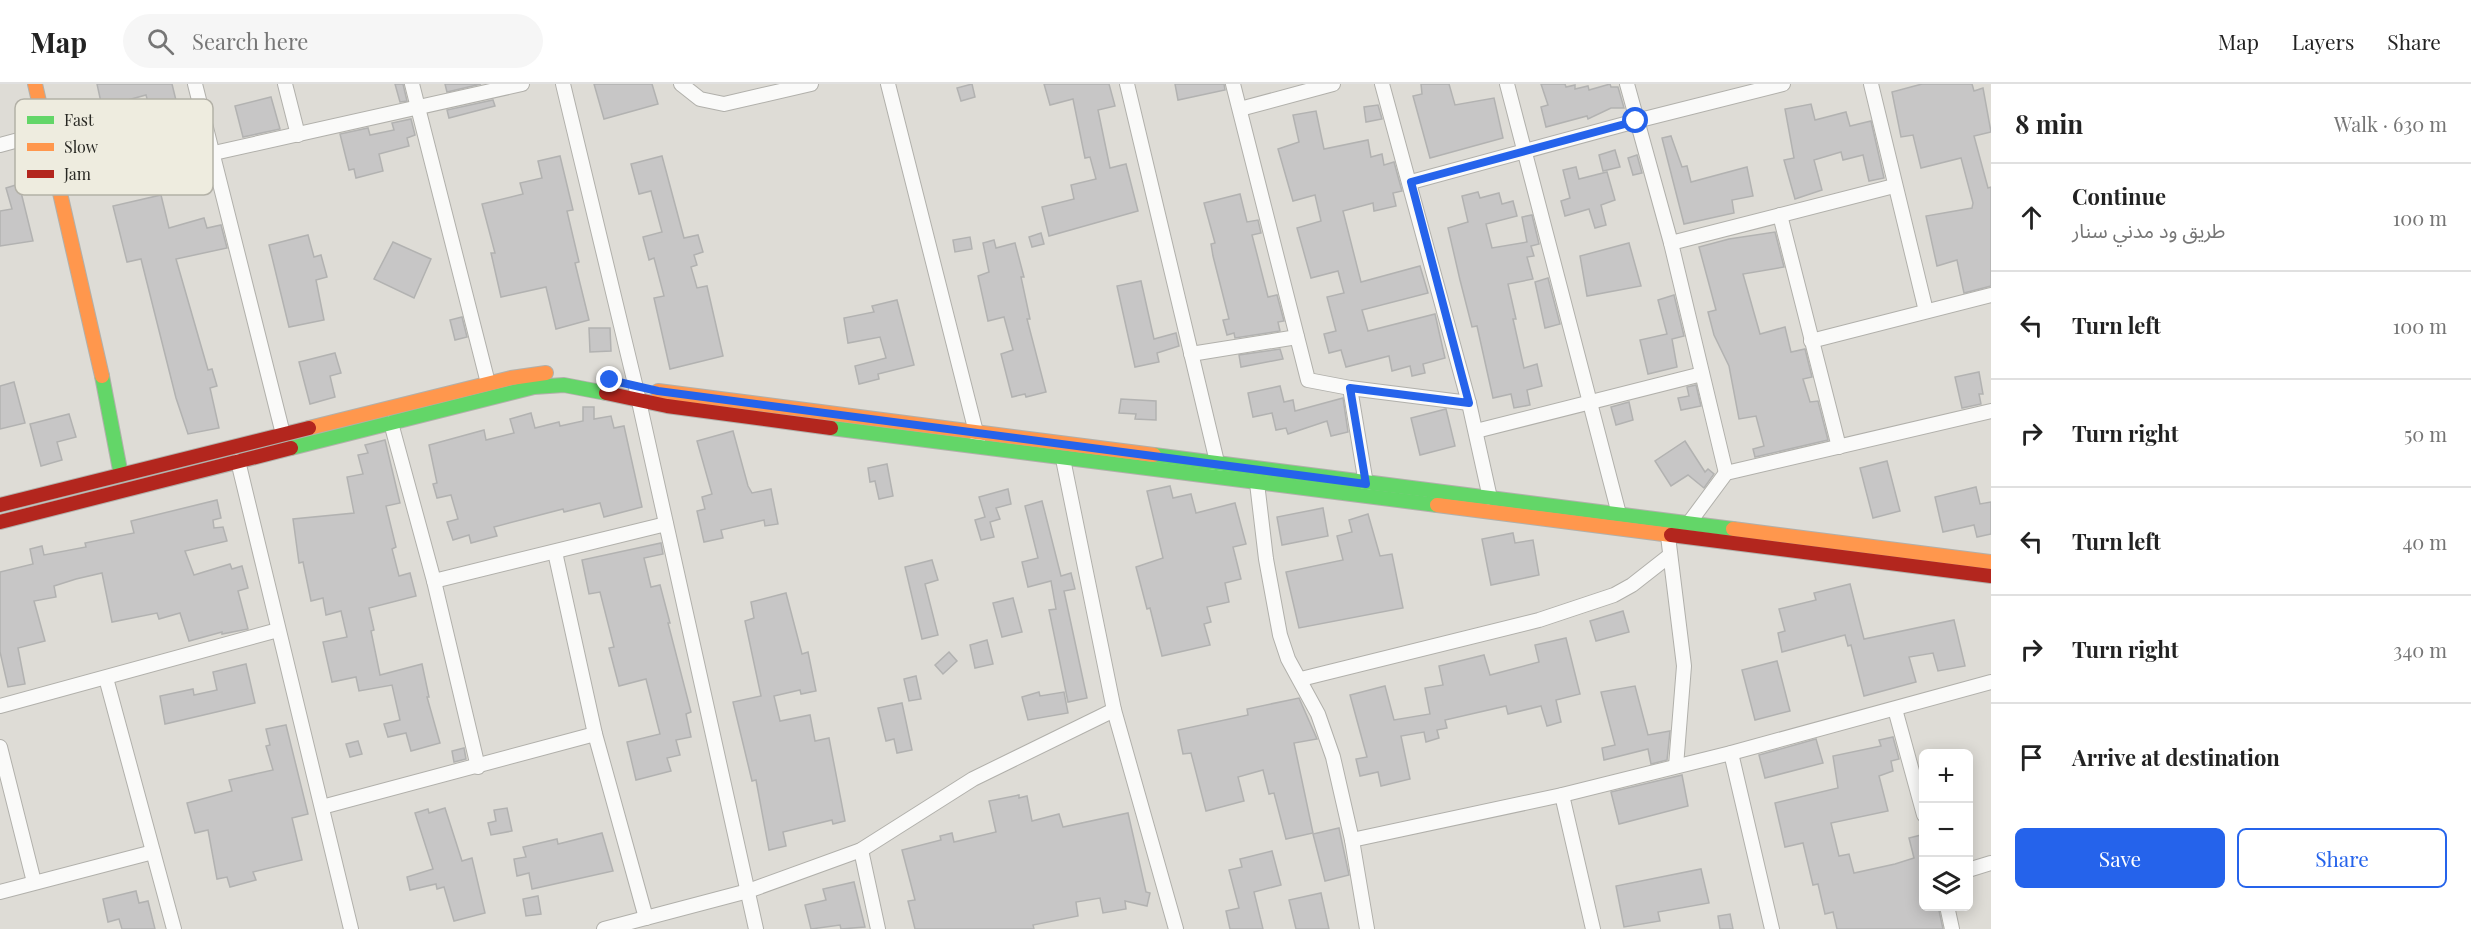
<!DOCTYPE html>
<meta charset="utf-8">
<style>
:root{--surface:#fff;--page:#f6f6f6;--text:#222;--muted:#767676;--line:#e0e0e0;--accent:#2563eb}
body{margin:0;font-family:"Playfair Display","Noto Sans Arabic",serif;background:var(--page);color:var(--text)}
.controls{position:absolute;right:18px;bottom:18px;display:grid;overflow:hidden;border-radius:9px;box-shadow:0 3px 15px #0003}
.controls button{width:54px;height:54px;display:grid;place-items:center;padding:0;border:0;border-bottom:2px solid var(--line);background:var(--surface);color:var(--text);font:30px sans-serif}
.stop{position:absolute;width:18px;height:18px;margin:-14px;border:4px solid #2563eb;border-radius:50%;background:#fff}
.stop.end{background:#2563eb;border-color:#fff;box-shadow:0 2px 6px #0008}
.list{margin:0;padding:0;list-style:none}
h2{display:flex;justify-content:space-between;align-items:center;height:78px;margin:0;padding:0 24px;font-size:26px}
h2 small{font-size:20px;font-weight:400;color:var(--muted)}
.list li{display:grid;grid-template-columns:39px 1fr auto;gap:18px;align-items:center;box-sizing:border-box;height:108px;padding:0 24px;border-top:2px solid var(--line)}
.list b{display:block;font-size:22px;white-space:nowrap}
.list p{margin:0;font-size:20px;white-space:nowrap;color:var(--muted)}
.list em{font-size:20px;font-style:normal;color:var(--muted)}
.actions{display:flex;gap:12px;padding:18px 24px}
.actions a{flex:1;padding:14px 0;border:2px solid var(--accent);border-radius:9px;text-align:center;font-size:21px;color:var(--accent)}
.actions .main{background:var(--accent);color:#fff}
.icon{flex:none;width:33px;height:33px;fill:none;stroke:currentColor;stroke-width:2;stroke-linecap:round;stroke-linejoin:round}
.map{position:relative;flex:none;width:1991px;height:845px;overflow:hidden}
header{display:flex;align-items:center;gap:36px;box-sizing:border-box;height:84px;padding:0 30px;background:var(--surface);border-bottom:2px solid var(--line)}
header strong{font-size:28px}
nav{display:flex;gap:33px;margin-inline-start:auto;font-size:21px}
.search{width:420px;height:54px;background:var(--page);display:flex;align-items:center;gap:15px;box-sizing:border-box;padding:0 21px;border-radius:33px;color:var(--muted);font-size:22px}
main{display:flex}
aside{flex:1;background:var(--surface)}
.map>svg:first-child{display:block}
.building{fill:#c7c6c6;stroke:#b2b2b1;stroke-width:1.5}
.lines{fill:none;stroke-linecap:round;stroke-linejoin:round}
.street-casing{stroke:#b1b0ab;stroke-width:16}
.fast-casing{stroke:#b1b0ab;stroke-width:16}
.slow-casing{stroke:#b1b0ab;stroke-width:16}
.jam-casing{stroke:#b1b0ab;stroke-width:16}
.street{stroke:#fafaf9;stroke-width:14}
.fast{stroke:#63d668;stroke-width:14}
.slow{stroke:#ff974d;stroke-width:14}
.jam{stroke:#b3261e;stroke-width:14}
.route{stroke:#2563eb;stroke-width:8}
.key{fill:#eeecdf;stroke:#b3b1a7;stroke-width:1.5}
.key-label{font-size:16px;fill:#282823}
</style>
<header>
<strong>Map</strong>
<div class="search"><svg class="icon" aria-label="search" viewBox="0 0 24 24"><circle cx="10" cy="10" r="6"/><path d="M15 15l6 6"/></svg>Search here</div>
<nav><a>Map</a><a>Layers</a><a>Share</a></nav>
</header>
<main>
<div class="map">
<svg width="1991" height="845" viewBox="0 0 1991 845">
<rect width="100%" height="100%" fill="#dedcd6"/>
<g class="building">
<path d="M97,0H172L184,49L158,56L146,11L102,23Z"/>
<path d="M395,0H403L407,17L400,18Z"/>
<path d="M445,0H481L447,8Z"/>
<path d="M594,0H652L658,20L604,35Z"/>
<path d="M972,0L975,13L961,17L957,4Z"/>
<path d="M1044,0H1109L1115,22L1098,26L1110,84L1126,80L1138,127L1049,152L1042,123L1074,115L1071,101L1096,95L1090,73L1085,74L1073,15L1050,21Z"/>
<path d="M1175,0H1224L1225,6L1178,16Z"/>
<path d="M1421,0H1449L1455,21L1494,14L1503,54L1430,74L1413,12L1422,10Z"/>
<path d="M1541,0H1565L1566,3L1575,1V5L1588,2L1589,6L1610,0L1611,3H1618L1624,24H1611L1588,35L1587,32L1546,43L1541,23L1548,21Z"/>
<path d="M1922,0H1972L1974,7L1983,4L1991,48L1974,52L1988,104L1991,103V202L1964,209L1957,176L1937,182L1926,132L1972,124L1973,119L1961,74L1921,84L1913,51L1901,53L1892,8Z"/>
<path d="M271,13L280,45L243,53L235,22Z"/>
<path d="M493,16L495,22L449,34L447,26Z"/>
<path d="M1811,20L1815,36L1846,28L1850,42L1871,37L1884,94L1869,97L1863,71L1843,76L1841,68L1814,76L1822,106L1795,115L1784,76L1794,74L1785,25Z"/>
<path d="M1378,21L1382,35L1366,38L1364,23Z"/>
<path d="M1316,27L1324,65L1368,56L1371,73L1382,70L1384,81L1394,78L1402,107L1393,109L1396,122L1374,127L1373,119L1343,127L1361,198L1420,182L1428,209L1362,226L1368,247L1435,230L1445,274L1423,280L1425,289L1412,292L1410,282L1392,287L1389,272L1346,283L1341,266L1329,269L1324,250L1336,247L1327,213L1344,209L1338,187L1311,194L1297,144L1321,137L1315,111L1293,117L1278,65L1299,58L1293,31Z"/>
<path d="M411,35L415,51L407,54L409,62L379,70L383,87L356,94L354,85L349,86L340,50L368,44L370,51L394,46L392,39Z"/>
<path d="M1671,52L1682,83L1687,82L1691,98L1747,83L1753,112L1732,116L1734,129L1684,140L1662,54Z"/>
<path d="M1615,66L1620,83L1603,87L1599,71Z"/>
<path d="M1637,71L1642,89L1633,91L1628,74Z"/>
<path d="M560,72L573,126L567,127L579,178L575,179L589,236L556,245L546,203L501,213L491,169H495L482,120L523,110L520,99L542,94L538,77Z"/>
<path d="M662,72L684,154L698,151L703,168L694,171L697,181L691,183L697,204L707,202L723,272L670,285L654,214L664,212L654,174L649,176L643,153L662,148L651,107L639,110L631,80Z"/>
<path d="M1576,83L1579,95L1607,88L1615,116L1601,121L1606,141L1595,144L1589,125L1565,132L1561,117L1570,114L1563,86Z"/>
<path d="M19,100L33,157L0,162V127L12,125L6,104Z"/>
<path d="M1478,108L1480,114L1499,109L1502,120L1513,117L1517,132L1486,140L1492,164L1527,158L1522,133L1532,131L1539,160L1531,162L1534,172L1527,173L1533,195L1508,200L1516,235H1513L1524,284L1537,280L1542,302L1527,306L1530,321L1514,324L1511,310L1493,314L1477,242L1472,243L1460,196L1448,144L1468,138L1462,112Z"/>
<path d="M1240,110L1247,138L1258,136L1261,149L1252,151L1268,213L1277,211L1284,237L1278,238L1280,247L1235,254L1234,249L1227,251L1223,236L1229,235L1213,172L1211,160L1215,159L1204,119Z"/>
<path d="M161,111L169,144L204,134L207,144L221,141L227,164L176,175L208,286L212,285L217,302L210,304L219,344L188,350L176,314L141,175L127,178L113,122Z"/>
<path d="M1775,148L1784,183L1743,190L1760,250L1785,243L1791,268L1805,265L1812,293L1803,295L1810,318L1818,317L1828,356L1755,373L1753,365L1764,362L1756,332L1739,335L1729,282L1714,251L1708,228L1716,226L1699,163L1729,155Z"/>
<path d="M1041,149L1044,160L1032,163L1029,153Z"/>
<path d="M308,151L314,173L321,171L327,193L316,196L324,236L289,243L269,161Z"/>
<path d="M970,153L972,165L955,168L953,156Z"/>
<path d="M994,156L996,164L1015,159L1024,193H1021L1030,235H1027L1046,308L1026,313L1025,310L1012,313L1001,270L1013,266L1004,233L988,237L978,192L989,188L983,159Z"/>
<path d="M393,158L431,175L414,214L374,195Z"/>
<path d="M1629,159L1641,202L1587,212L1580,172Z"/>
<path d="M1548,194L1560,240L1545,244L1535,198Z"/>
<path d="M1141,197L1154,255L1176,249L1179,262L1157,269L1159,278L1135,283L1117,202Z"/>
<path d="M1674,211L1684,252L1672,255L1677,283L1648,290L1640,256L1667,250L1658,216Z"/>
<path d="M897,216L914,281L878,290L879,295L859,300L855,282L886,274L880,253L848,259L844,234L874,228L872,222Z"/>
<path d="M462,233L467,253L455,256L450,236Z"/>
<path d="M589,244H610L611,267L590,268Z"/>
<path d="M1280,265L1283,275L1241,283L1239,271Z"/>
<path d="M335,269L341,289L330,292L335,313L310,320L299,278Z"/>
<path d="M1979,288L1983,310H1979L1981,320L1962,324L1955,293Z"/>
<path d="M14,298L25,339L0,345V302Z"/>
<path d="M1696,301L1701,322L1681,326L1678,314L1689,312L1687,303Z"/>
<path d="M1280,302L1284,318L1293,316L1295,327L1343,314L1348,348L1331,352L1327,337L1288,350L1286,344L1276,346L1272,329L1253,333L1248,309Z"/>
<path d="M1121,315L1156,317V336L1135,335L1136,330L1119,329Z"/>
<path d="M1629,318L1633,336L1616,341L1611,323Z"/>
<path d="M583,323H594V335L611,332L614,344L624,342L642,423L604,433L600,419L564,428L563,425L494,443L497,452L471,459L469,451L453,456L447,438L458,435L451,411L437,414L433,400L437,399L429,361L484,346L486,356L514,349L510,335L531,329L535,344L559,338L560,342L583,337Z"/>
<path d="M1446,325L1455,362L1420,371L1411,334Z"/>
<path d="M69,330L76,353L57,358L62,376L41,382L30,340Z"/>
<path d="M733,347L748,402L752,409L771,405L778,440L765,442L764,436L721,446L723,454L704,458L697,427L705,425L702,413L712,410L697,357Z"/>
<path d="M385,356L400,419L386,422L396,463L392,465L399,492L410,489L416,512L369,524L374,546L371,547L380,591L422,580L429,613H427L440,659L411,667L406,649L388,653L384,640L400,636L392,601L359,607L356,593L332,598L323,558L347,553L341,527L326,531L323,514L311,517L303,478L299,479L293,435L354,429L347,393L363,390L358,371L368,369L365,361Z"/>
<path d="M1685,357L1705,388L1708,385L1714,390L1704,404L1688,391L1671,402L1655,377Z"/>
<path d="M1887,377L1900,427L1873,434L1860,384Z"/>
<path d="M887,380L893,412L879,415L875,397L870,398L868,384Z"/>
<path d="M1170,402L1173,414L1191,410L1196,429L1235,419L1246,460L1233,463L1241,495L1225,499L1229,518L1207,523L1211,538L1204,540L1210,561L1162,572L1150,524L1147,525L1136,483L1163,474L1147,407Z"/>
<path d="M1976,403L1980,420L1991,418V450L1977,453L1974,441L1943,448L1935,413Z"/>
<path d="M1008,405L1011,420L996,424L1000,435L990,438L994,453L981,456L975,436L985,433L979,413Z"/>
<path d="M217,416L221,434L213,436L214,444L223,443L227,457L185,467L194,491L230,480L232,485L242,482L248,504L238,507L248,545L222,550V548L189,557L180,529L159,535L157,529L112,538L102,489L76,495L54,502L56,513L34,517L45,557L18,564L25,600L8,603L0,568V488L33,480L30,465L42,462L44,471L86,463L85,459L134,449L131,437Z"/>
<path d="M1042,417L1061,492L1071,489L1075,505L1064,507L1087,614L1068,618L1049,526L1056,525L1051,497L1028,503L1022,478L1038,474L1025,422Z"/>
<path d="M1323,424L1328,452L1282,461L1277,433Z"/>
<path d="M1368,430L1380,472L1392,470L1403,524L1299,544L1286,488L1343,476L1337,452L1352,448L1349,436Z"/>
<path d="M1513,449L1515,459L1533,456L1539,491L1491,501L1482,455Z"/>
<path d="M661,459L663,470L644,474L651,503L660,501L670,539H668L691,628L686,630L691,653L676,656L680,671L667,674L671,687L636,696L627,658L660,650L646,595L619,602L609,564L614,563L600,508L589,510L582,476Z"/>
<path d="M932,476L938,496L925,500L938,551L922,555L905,483Z"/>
<path d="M1850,500L1864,555L1954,536L1965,582L1938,587L1933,569L1909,573L1916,598L1864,612L1851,561L1848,562L1845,551L1782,568L1778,549L1785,547L1779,525L1816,516L1814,509Z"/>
<path d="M786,509L802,570L808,568L816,607L801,610L800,606L774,612L780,637L810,631L815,657L829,654L845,737L833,740L832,736L783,748L786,762L769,766L756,696L752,697L733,618L761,612L745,537L754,534L751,518Z"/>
<path d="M1013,514L1022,548L1002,553L993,519Z"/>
<path d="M1623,527L1629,548L1596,557L1590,537Z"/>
<path d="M1566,554L1580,610L1556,616L1561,638L1547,642L1541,622L1508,630L1506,622L1445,636L1447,644L1437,646L1439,654L1426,658L1424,648L1401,652L1410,695L1381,702L1378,688L1360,692L1356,675L1367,673L1350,611L1385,602L1394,636L1430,630L1425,604L1443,601L1439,582L1484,571L1490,591L1539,578L1535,561Z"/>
<path d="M987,556L993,580L975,584L970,561Z"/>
<path d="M949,568L957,577L943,590L935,581Z"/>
<path d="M1777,577L1790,627L1755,636L1742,586Z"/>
<path d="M246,580L255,619L165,640L160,612L193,605L194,611L217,606L213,588Z"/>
<path d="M916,592L921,615L909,617L904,595Z"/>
<path d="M1635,602L1648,651L1670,647L1667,676L1651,680L1648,665L1604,676L1602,664L1615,661L1601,608Z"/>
<path d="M1039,608L1040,612L1064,608L1068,629L1028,636L1022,613Z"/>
<path d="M1299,614L1317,655L1294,659L1313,749L1286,755L1274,709L1269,710L1263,686L1238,693L1244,717L1206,727L1191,669L1183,670L1178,646L1248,631L1247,625Z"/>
<path d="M902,619L912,666L897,669L894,655L886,657L878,624Z"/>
<path d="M286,641L308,730L292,734L302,776L253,788L256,796L230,803L227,793L217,795L208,746L195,749L187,719L232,707L229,696L273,686L266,662L270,661L266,645Z"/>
<path d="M1893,653L1899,675L1891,677L1893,687L1879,692L1888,727L1831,739L1839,772L1849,770L1854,789L1895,780L1914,774L1909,754L1921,751L1923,822H1938L1943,845H1837L1833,828L1825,830L1818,800L1813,801L1803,759L1785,763L1775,719L1838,704L1833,672L1881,662L1879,656Z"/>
<path d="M1816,655L1823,679L1765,694L1759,671Z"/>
<path d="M358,657L362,670L350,673L346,660Z"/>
<path d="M464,664L466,675L454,678L452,667Z"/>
<path d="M1682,691L1688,722L1619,740L1611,708Z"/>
<path d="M1019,711V714L1027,712L1032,737L1059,730L1063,743L1128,729L1146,808L1150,809L1147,822L1125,817L1126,825L1103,829L1100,814L1076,818L1078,832L1033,841L1034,845H915L908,817L915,816L902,766L941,756L940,752L952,749L954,758L996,748L989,717Z"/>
<path d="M445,724L462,777L472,774L485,829L454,837L444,803L437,805L436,800L410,806L407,793L433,785L415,729L428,725L429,729Z"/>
<path d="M507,724L512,747L491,751L488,739L496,737L494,726Z"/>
<path d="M1339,744L1349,791L1325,797L1313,750Z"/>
<path d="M602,749L613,787L532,805L529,789L517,792L514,775L526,773L523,763L557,755L558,760Z"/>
<path d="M1272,767L1281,801L1254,808L1263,845H1230L1226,827L1239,824L1229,786L1242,783L1240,775Z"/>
<path d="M1701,785L1709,819L1658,828L1660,837L1624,843L1616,802Z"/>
<path d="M854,798L865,843L841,845L840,841L811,845L805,821L826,816L823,805Z"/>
<path d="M136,807L139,819L148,817L155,845H122L119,835L108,838L103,815Z"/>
<path d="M1321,809L1329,845H1296L1289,816Z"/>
<path d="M538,812L541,830L526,832L523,815Z"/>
<path d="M1730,830L1733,845H1720L1718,832Z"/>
</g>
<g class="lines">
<g class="street-casing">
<g id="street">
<path d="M195,0L283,350"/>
<path d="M285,0L298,51"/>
<path d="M412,0L488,299"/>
<path d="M563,0L636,304L756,845"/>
<path d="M681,0L700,15L724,20L811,0"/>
<path d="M888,0L978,356"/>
<path d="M1127,0L1217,378L1216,386"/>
<path d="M1233,0L1308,296L1350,304L1469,319"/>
<path d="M1382,0L1469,319L1490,414"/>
<path d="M1507,0L1619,430"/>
<path d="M1627,0L1671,159L1726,389"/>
<path d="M1871,0L1926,227"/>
<path d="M1240,25L1333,0"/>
<path d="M0,61L48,48"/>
<path d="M214,69L522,0"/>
<path d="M1411,98L1636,37L1783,0"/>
<path d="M1780,131L1839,363"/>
<path d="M1671,159L1894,102"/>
<path d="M1811,257L1991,211"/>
<path d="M1191,270L1297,253"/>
<path d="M1350,304L1366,400"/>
<path d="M391,339L434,497L478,683"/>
<path d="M1476,347L1702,290"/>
<path d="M1063,375L1114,626L1176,845"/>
<path d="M238,377L351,845"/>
<path d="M1257,399L1266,475L1280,551L1288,575L1318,630L1333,673L1352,756L1367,845"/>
<path d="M1689,439L1726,389L1991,327"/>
<path d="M1668,452L1684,582L1676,682"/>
<path d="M555,468L595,650L646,834"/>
<path d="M434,497L666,440"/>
<path d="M106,594L174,845"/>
<path d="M1301,595L1539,536L1614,511L1632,501L1669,472"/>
<path d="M0,622L278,546"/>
<path d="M1895,625L1924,731"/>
<path d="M0,663L34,798"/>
<path d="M1731,669L1772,845"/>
<path d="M1562,711L1593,845"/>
<path d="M322,723L595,650"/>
<path d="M1352,756L1562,711L1731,669L1991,598"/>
<path d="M861,766L878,845"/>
<path d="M1968,786L1991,779"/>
<path d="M0,808L153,768"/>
<path d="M1947,822L1952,845"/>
<path d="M604,845L748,807L861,766L973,695L1114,626"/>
</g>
</g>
<g class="fast-casing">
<g id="fast">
<path d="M102,292L121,391"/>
<path d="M831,344L1437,421"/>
<path d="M291,364L534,303L564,301L606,309"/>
<path d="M1154,371L1733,445"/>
</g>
</g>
<g class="slow-casing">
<g id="slow">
<path d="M35,0L102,292"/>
<path d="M658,307L1154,371"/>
<path d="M309,344L511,294L546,289"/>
<path d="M1437,421L1671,451"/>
<path d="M1733,445L1991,478"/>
</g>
</g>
<g class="jam-casing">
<g id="jam">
<path d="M606,309L667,322L831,344"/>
<path d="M0,421L309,344"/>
<path d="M0,438L291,364"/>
<path d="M1671,451L1991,492"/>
</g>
</g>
<use href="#street" class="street"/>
<use href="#fast" class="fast"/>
<use href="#slow" class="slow"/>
<use href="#jam" class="jam"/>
</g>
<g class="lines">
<path class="route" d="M610,296L658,307L1366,400L1350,304L1469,319L1411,98L1636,37"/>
</g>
<rect x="15" y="15" width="198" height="96" rx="9" class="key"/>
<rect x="27" y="32" width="27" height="8" fill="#63d668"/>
<rect x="27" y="59" width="27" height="8" fill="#ff974d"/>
<rect x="27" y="86" width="27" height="8" fill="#b3261e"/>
<g class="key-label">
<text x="64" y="42">Fast</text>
<text x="64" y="69">Slow</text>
<text x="64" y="96">Jam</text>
</g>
</svg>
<div class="controls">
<button>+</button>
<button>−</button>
<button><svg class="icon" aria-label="layers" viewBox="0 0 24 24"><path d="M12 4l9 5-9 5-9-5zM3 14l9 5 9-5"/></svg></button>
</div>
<div class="stop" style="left:1636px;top:37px"></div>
<div class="stop end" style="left:610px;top:296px"></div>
</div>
<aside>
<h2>8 min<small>Walk · 630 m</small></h2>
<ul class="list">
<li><svg class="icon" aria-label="ahead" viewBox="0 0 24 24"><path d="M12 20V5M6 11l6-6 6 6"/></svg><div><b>Continue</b><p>طريق ود مدني سنار</p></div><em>100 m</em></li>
<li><svg class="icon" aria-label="left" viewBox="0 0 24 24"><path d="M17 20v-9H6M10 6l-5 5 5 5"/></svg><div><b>Turn left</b></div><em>100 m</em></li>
<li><svg class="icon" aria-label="right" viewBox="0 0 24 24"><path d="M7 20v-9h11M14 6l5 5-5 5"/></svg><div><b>Turn right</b></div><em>50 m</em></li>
<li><svg class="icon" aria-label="left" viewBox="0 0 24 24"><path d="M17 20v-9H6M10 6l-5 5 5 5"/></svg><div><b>Turn left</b></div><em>40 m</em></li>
<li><svg class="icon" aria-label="right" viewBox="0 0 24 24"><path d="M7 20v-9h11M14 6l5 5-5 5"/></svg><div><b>Turn right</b></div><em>340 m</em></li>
<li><svg class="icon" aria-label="arrive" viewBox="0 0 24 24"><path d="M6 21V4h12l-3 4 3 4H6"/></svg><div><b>Arrive at destination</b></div></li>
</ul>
<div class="actions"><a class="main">Save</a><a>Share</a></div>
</aside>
</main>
